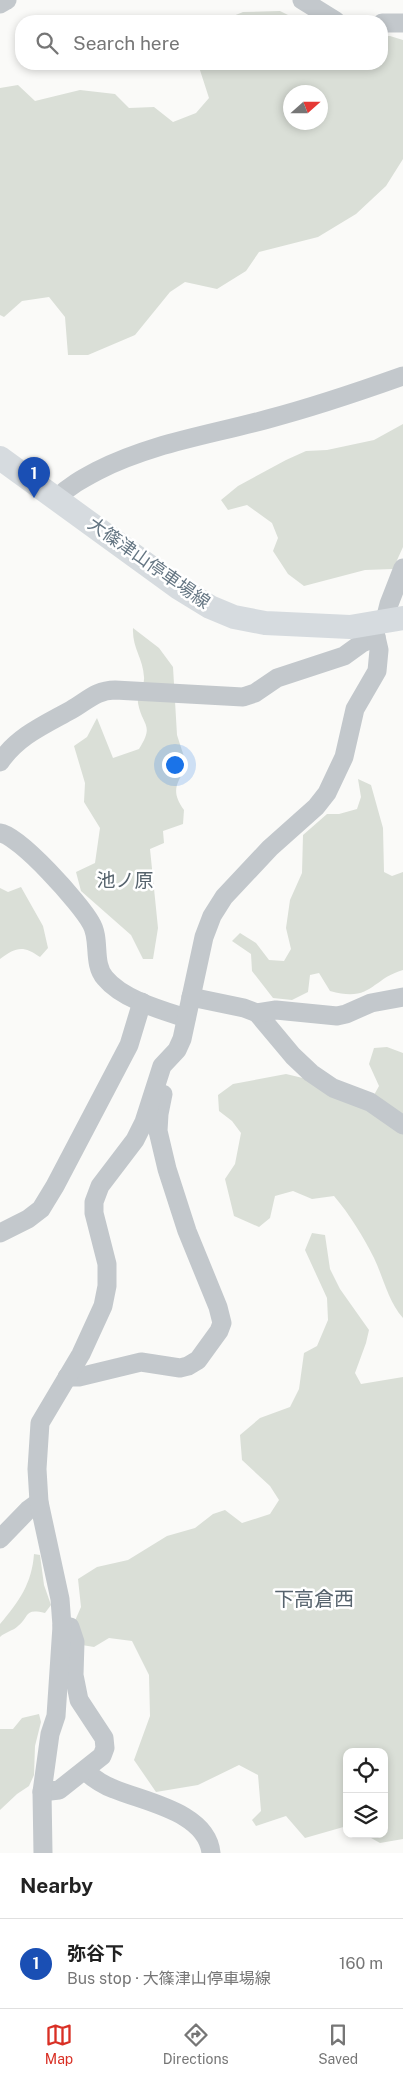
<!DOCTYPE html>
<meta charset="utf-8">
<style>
:root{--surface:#fff;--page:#f2f2f2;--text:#222;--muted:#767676;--line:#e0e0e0;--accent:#d93025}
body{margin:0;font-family:"Public Sans","Noto Sans JP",sans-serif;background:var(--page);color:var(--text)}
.controls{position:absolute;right:15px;bottom:15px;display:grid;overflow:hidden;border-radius:10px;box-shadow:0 2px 8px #0003}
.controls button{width:45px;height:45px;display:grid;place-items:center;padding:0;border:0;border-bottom:1px solid var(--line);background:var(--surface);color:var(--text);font:25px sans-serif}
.compass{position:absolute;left:283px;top:85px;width:45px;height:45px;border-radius:50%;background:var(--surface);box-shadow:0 2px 8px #0003;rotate:69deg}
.you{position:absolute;left:174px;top:764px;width:18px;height:18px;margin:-12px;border:4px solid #fff;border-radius:50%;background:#1a73e8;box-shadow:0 0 0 8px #1a73e833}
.badge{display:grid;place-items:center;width:32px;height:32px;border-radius:50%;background:var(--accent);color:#fff;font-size:16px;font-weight:700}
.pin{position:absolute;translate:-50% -41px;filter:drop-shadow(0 1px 2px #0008)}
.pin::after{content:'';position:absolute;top:26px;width:18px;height:15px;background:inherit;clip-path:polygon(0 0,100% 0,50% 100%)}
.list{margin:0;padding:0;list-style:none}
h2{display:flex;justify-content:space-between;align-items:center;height:65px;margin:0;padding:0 20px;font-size:21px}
h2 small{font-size:16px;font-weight:400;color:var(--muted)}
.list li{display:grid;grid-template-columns:32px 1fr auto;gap:15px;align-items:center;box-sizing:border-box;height:90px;padding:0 20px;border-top:1px solid var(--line)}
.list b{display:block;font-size:19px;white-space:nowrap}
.list p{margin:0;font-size:16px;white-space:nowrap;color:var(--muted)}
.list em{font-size:16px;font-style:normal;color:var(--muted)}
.icon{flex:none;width:28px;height:28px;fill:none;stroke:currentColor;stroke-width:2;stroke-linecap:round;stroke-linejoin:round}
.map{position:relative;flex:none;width:403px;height:1853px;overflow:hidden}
.search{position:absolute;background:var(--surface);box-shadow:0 2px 8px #0003;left:15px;right:15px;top:15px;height:55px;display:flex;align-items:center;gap:12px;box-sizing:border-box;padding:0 18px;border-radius:20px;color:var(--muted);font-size:19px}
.sheet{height:155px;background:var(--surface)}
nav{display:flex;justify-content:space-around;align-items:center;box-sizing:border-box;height:70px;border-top:1px solid var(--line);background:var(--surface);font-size:14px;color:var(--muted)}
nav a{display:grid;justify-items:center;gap:2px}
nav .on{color:var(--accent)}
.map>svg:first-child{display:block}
.green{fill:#dadfd7;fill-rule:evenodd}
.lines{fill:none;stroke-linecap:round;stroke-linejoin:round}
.minor{stroke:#c3c8cc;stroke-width:19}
.major{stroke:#d6dbdf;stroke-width:24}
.labels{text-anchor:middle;stroke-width:5;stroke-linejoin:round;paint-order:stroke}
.street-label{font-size:18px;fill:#657683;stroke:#fff}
.neighbourhood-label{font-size:19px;fill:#57646e;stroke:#fff}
.quarter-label{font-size:20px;fill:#57646e;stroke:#fff}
</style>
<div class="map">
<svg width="403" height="1853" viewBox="0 0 403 1853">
<rect width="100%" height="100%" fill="#fafaf8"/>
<g class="green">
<path d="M280,11L300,21H221L243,12Z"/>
<path d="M382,36H390L403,40V159L386,186L356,214L318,237L259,252L246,271L217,289L185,282L170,292L135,335L88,355H68L65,317L49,297L22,301L4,317L0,315V88L18,85L35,101L80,90L115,94L129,108L154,107L173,122L196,113L209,98L198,64H382ZM290,92H320V122H290Z"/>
<path d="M403,424V547L393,569L365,570L304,586L288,574L273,551L278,538L272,523L247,505L228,510L221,500L238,486L286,460L306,451L327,450L374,440Z"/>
<path d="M133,628L159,648L173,667L177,735L187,766C177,783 170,791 184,810L183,824L163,831L164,843L150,849L158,928L153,959H143L131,935L81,891L76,872L95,863L100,828L84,802L85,783L74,746L87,737L97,718L113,758L139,749C155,724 142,726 138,703C137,694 145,685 144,677C143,658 132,648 133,628Z"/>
<path d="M358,779L371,785L383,828L384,872L392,876L403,872V970C371,979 372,1003 330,991L319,973L310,975L308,992L292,1000L273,998L252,971L251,954L232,941L240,933L256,943L269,960L284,961L291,949L286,928L290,900L302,873L303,835L327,814H339L357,809L361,797Z"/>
<path d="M21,887L43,926L48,948L40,957C23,945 16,947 0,959V888L8,892Z"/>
<path d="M387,1047L403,1053V1318C388,1301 384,1279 374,1258C363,1236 350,1215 334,1196L312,1199L293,1191L275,1196L270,1218L259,1227L234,1216L225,1179L235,1164L241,1133L232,1121L219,1111L218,1095L233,1084L286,1074L374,1095L379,1086L369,1064L374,1048Z"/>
<path d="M312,1233L325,1235L330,1269L340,1289L369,1330L366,1343L355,1373L361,1384L403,1377V1839L380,1843L364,1834H384V1752H347V1826L305,1838L286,1816L256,1826L252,1820L261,1811L258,1775L239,1765L198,1785L156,1792L134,1760L150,1716L149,1675L132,1641L109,1638L94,1647L82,1645L74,1623L81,1607L78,1579L97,1567L128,1560L167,1536L195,1528L213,1514L225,1510L242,1523L270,1514L279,1500L270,1486L242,1460L240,1435L260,1418L290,1407L299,1389L304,1353L317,1346L328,1320L327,1298L305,1250Z"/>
<path d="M34,1554L40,1555L44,1585L51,1605L45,1613C24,1608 30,1616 18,1626C13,1631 5,1632 0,1637V1624C19,1602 32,1583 34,1554Z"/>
<path d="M39,1714L41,1722L35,1746L34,1775L29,1786L17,1794L0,1810V1729H13L22,1718Z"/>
</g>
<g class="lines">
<g class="minor">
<path d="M302,0L336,21"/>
<path d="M0,4L7,0"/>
<path d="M382,23H403"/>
<path d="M57,498C69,486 82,479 97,471C152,443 210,435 268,419C314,407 358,392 403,376"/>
<path d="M385,620L389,604L403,568"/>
<path d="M0,762C18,736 44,725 71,710C87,701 96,690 115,690L243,697L255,693L277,678L344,656L362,643L376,637L373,626"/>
<path d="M0,833C19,835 81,904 91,923C101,939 92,963 105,978C122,999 161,1010 186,1018"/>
<path d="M191,997L244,1008L257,1013L293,1056L311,1073L333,1088L370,1102L403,1125"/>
<path d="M257,1013L276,1010L337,1016L346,1014L371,1003L403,997"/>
<path d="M0,1233L28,1219L41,1209L55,1186L129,1045L142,1002"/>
<path d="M67,1377H79L141,1362L180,1368L188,1366L198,1360L219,1331L222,1323L218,1307L187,1231L167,1169L158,1131L159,1114L163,1094"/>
<path d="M0,1539L28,1510L39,1502"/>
<path d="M85,1771C93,1778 103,1785 114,1789C145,1802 207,1812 211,1853"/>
<path d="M42,1792L59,1790L102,1756L105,1748L104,1738L79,1700L74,1675L75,1642L70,1627L62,1626"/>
<path d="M43,1853L42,1792L50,1734L56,1716L62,1626L60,1599L39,1502L37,1469L40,1423L81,1354L103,1306L107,1286V1264L94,1213V1202L100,1186L135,1140L144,1122L162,1066L177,1050L182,1039L204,937L212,916L224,897L270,848L316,807L327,793L344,757L355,709L377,671L379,650L376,637"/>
</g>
<path class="major" d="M0,458L179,588L210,607L234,617L265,623L350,627L403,618"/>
</g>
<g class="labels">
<g class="street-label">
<text transform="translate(149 563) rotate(35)" y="6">大篠津山停車場線</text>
</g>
<g class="neighbourhood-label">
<text x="125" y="887">池ノ原</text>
</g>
<g class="quarter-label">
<text x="314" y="1606">下高倉西</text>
</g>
</g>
</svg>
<div class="controls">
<button><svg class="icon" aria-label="locate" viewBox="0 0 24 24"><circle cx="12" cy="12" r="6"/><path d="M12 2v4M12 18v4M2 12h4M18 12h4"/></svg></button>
<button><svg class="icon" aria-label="layers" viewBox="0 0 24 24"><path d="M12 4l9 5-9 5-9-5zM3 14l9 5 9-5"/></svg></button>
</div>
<svg class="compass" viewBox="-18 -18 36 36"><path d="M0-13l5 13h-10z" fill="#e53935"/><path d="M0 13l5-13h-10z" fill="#767676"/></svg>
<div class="you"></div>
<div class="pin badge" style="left:34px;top:498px;background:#1a4fb4">1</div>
<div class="search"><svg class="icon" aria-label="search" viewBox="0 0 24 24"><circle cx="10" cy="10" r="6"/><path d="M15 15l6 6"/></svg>Search here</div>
</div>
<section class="sheet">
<h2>Nearby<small></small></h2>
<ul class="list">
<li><span class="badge" style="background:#1a4fb4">1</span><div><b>弥谷下</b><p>Bus stop · 大篠津山停車場線</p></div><em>160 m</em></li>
</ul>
</section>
<nav>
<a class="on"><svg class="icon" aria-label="map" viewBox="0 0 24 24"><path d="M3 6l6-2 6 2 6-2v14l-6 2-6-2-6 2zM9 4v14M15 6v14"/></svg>Map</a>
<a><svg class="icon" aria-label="directions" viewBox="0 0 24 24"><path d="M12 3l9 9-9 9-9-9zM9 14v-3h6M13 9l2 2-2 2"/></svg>Directions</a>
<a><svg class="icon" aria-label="saved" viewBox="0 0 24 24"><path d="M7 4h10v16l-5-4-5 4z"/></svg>Saved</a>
</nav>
